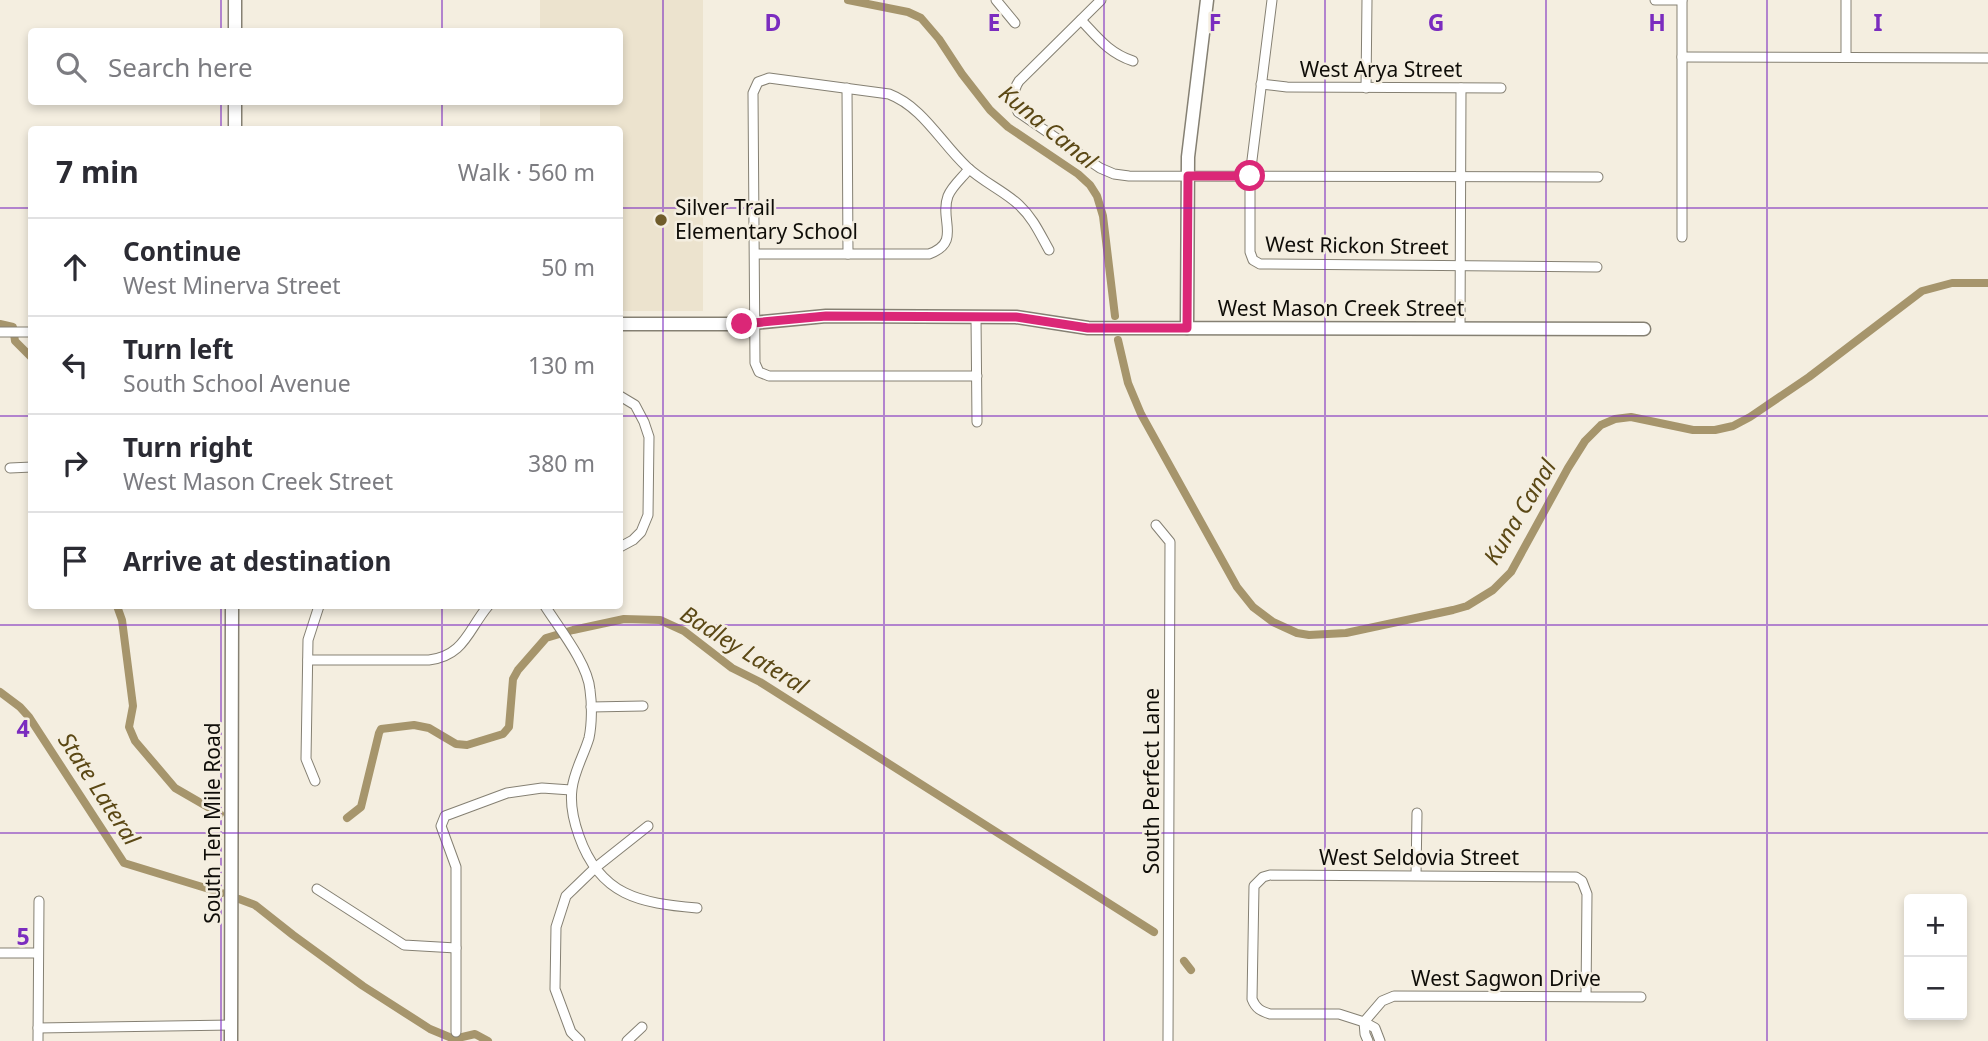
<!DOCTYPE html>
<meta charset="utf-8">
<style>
:root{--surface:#fff;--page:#f2f2f3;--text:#2b2b33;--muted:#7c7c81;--line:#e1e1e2}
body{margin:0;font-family:"Noto Sans",sans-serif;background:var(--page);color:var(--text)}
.controls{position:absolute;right:21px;bottom:21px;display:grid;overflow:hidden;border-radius:7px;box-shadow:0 4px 10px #0003}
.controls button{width:63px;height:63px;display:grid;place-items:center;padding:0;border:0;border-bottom:2px solid var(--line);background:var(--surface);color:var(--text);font:35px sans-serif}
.stop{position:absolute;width:21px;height:21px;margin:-16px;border:5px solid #db2777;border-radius:50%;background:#fff}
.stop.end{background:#db2777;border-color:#fff;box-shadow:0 2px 7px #0008}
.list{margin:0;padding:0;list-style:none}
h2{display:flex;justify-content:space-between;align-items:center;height:91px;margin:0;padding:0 28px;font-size:30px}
h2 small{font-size:23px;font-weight:400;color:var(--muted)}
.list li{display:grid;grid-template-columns:46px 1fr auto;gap:21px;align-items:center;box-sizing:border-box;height:98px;padding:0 28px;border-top:2px solid var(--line)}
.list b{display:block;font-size:26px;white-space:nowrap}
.list p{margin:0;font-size:23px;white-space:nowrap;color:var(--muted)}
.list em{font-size:23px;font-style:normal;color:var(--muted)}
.icon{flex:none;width:38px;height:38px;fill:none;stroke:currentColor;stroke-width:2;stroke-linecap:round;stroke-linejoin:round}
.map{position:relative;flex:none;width:1988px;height:1041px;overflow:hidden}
.search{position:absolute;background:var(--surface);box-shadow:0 4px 10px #0003;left:28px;top:28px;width:595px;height:77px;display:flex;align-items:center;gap:18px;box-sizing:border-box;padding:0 24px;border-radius:7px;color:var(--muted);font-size:26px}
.panel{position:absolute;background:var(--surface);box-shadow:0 4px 10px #0003;left:28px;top:126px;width:595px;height:483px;border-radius:7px}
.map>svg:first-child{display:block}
.built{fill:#ece3ce}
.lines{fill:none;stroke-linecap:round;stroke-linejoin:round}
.canal{stroke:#a6956c;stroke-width:8}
.street-casing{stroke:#858073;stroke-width:11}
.secondary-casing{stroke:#858073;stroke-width:15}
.street{stroke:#fff;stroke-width:9}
.secondary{stroke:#fff;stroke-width:12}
.route{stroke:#db2777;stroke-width:9}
.grid{fill:none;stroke:#7b2cbf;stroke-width:2;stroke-opacity:0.55}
.poi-dot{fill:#6f5c2a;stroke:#f4eee0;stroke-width:2.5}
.labels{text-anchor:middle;stroke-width:5;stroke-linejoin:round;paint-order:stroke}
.street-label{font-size:21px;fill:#0f0d08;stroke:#f4eee0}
.poi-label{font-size:21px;fill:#0f0d08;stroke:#f4eee0;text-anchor:start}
.water-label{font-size:23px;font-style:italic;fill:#5b4815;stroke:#f4eee0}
.grid-label{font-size:23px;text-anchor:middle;font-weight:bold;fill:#7b2cbf;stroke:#f4eee0;stroke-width:5;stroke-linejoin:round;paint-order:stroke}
</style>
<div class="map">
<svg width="1988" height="1041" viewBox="0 0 1988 1041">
<rect width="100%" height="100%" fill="#f4eee0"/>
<path class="built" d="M540,0H703V311H620V130L540,129V102H620V32L540,31Z"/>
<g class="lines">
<g class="canal">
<path d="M848,0L908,12L921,18L939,39L962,74L990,110L1008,127L1078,174L1090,185L1097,196L1103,216L1115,316"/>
<path d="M0,324L13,327L15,341L32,358"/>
<path d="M1118,340L1128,383L1141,414L1237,587L1253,607L1273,622L1297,633L1309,635L1346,633L1453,610L1467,606L1493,590L1511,572L1568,468L1585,441L1601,425L1615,419L1631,417L1693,430H1715L1733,426L1750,417L1809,377L1922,291L1952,283H1988"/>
<path d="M117,606L122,620L133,706L129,727L135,741L175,788L220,814"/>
<path d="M0,692L20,707L29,717L124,863L222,893"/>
<path d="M347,818L361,807L379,733L381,729L414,725L429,728L456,744L467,745L503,734L509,727L513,679L518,670L546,638L573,630L624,619L660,620L684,631L732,668L760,682L1154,932"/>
<path d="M239,899L255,905L293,935L363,986L430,1029L454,1039L475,1034L488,1041"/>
<path d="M1184,961L1191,970"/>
</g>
<g class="street-casing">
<g id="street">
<path d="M996,0L1015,23"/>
<path d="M1101,0L1019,81C1012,91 1013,101 1018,112L1100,168L1114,174L1129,176L1598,177"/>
<path d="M1272,0L1250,176V252L1253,260L1260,264L1597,267"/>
<path d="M1655,0H1682"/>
<path d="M1682,0V237"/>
<path d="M1081,20C1098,38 1109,53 1133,61"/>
<path d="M1682,57L1988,58"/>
<path d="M1846,57V0"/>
<path d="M1261,84L1287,87L1501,88"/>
<path d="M847,88L848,254"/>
<path d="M1366,88L1367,0"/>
<path d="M755,254H929C962,242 939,220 948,196C952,186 963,177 969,169"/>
<path d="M976,317L977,422"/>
<path d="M1460,329L1461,88"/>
<path d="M0,332H32"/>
<path d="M977,376H769L759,372L755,363L753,93L758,82L769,78L889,94C923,107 941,143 967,167C983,182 1004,191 1019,205C1033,218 1040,234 1049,250"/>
<path d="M620,396L635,405L644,422L649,437L648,515L641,532L633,540L620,547"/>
<path d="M10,468L32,467"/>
<path d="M1156,525L1170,542L1168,1041"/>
<path d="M545,606C559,628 588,664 590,690C592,704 592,724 589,738C584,755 574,771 572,789C570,804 574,822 579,836C600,896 640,903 697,908"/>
<path d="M308,660H429C464,656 468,630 488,606"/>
<path d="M591,707L643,706"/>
<path d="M315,781L306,759L308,640L319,606"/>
<path d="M1416,875L1417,813"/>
<path d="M317,889L404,945L456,948"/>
<path d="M0,953H38"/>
<path d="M1586,997L1587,894L1582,881L1576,877L1270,875L1263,877L1254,886L1252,999C1256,1009 1261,1011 1270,1014H1339L1364,1022L1382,1001L1394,996L1641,997"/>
<path d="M38,1028L232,1025"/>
<path d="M456,1032V867L441,826L445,816L507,793L542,788L571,790"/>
<path d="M38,1041L39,901"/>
<path d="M580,1041L571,1032L555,989L556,927L566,896L595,868L648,826"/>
<path d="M627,1041L642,1027"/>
<path d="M1368,1041L1365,1034L1364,1022L1375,1028L1380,1041"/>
</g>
</g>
<g class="secondary-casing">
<g id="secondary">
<path d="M235,0V32"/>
<path d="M235,102V130"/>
<path d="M620,324H742L826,316L1016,317L1088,328L1644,329"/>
<path d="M1187,328L1188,157L1207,0"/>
<path d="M231,1041L232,606"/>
</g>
</g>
<use href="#street" class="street"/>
<use href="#secondary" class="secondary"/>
</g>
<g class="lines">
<path class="route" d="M742,324L826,316L1016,317L1088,328H1187L1188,176H1250"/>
</g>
<path class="grid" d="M221,0V32M442,0V32M663,0V1041M884,0V1041M1104,0V1041M1325,0V1041M1546,0V1041M1767,0V1041M221,102V130M442,102V130M0,208H32M620,208H1988M0,416H32M620,416H1988M221,606V1041M442,606V1041M0,625H1988M0,833H1988"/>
<circle class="poi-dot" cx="661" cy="220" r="7"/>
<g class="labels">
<g class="street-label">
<text x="1381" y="77">West Arya Street</text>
<text transform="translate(1357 246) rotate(1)" y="7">West Rickon Street</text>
<text x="1341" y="316">West Mason Creek Street</text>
<text transform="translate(1152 781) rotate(-90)" y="7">South Perfect Lane</text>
<text transform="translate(213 823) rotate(-90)" y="7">South Ten Mile Road</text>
<text x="1419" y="865">West Seldovia Street</text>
<text x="1506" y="986">West Sagwon Drive</text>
</g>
<g class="poi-label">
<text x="675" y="215">Silver Trail<tspan x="675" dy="24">Elementary School</tspan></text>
</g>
<g class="water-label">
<text transform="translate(1048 127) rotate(39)" y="8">Kuna Canal</text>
<text transform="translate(1520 512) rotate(-59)" y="8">Kuna Canal</text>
<text transform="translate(744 650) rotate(32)" y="8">Badley Lateral</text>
<text transform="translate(99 789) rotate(57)" y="8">State Lateral</text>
</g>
</g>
<g class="grid-label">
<text x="773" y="31">D</text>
<text x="994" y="31">E</text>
<text x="1215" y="31">F</text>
<text x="1436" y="31">G</text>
<text x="1657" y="31">H</text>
<text x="1878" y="31">I</text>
<text x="23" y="737">4</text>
<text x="23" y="945">5</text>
</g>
</svg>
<div class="controls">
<button>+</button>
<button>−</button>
</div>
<div class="stop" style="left:1250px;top:176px"></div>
<div class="stop end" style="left:742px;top:324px"></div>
<div class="search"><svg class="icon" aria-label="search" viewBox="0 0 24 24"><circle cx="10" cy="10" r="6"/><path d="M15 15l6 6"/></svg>Search here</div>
<section class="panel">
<h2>7 min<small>Walk · 560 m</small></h2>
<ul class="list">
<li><svg class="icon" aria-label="ahead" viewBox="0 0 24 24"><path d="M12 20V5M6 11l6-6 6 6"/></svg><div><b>Continue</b><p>West Minerva Street</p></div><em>50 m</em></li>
<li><svg class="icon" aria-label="left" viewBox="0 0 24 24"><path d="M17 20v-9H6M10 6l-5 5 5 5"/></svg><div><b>Turn left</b><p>South School Avenue</p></div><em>130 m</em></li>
<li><svg class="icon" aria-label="right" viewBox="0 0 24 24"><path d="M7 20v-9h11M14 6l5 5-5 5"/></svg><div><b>Turn right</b><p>West Mason Creek Street</p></div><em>380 m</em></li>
<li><svg class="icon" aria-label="arrive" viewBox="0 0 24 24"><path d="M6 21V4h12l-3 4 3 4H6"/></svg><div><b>Arrive at destination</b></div></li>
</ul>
</section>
</div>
